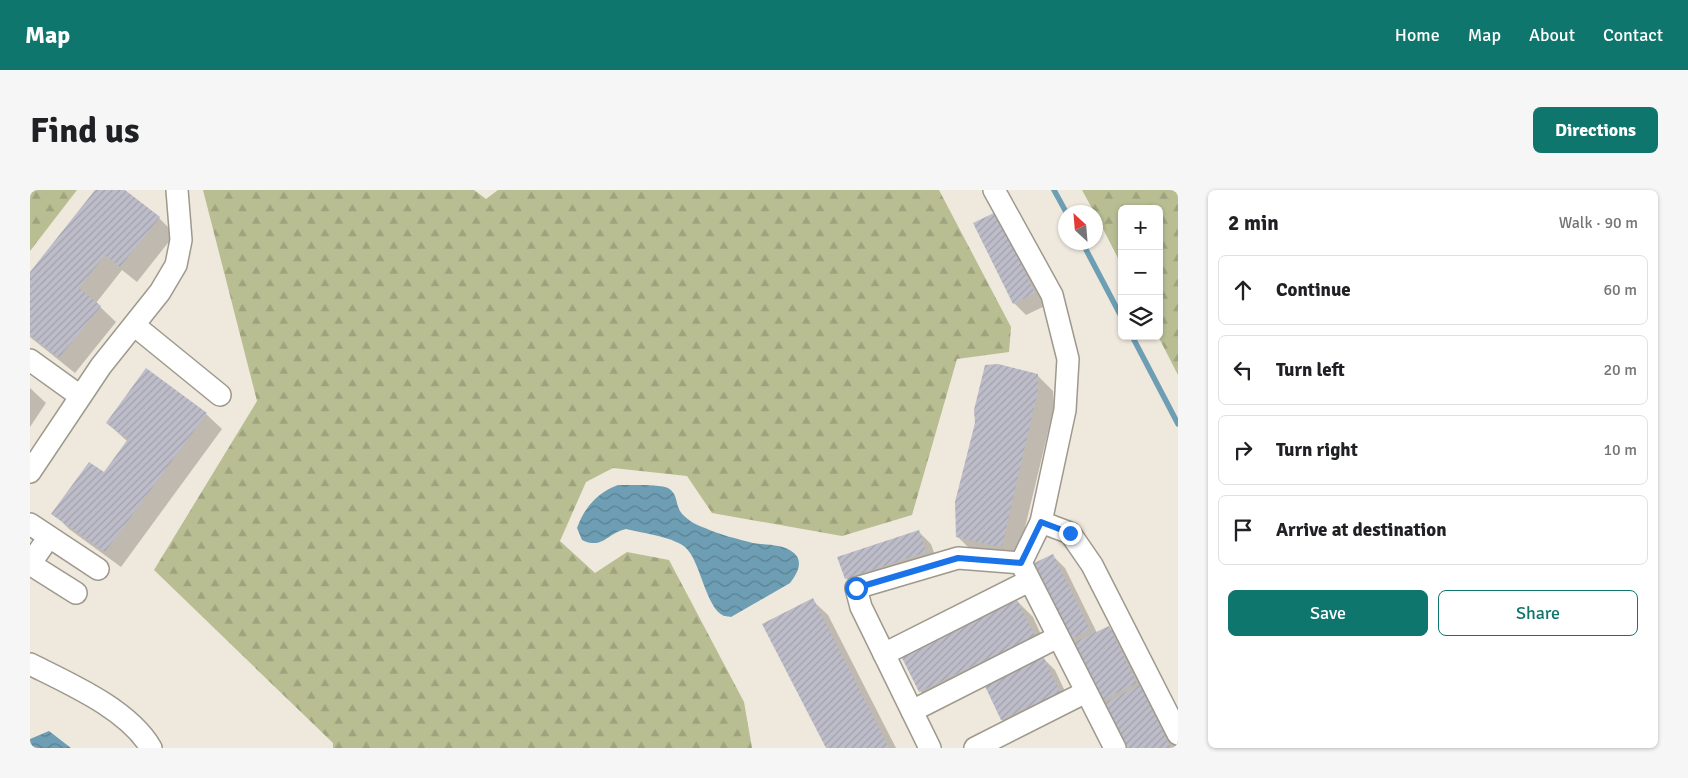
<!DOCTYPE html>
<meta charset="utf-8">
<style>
:root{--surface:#fff;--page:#f6f6f6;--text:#202124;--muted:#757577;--line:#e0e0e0;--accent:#0f766e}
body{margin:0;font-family:Signika,sans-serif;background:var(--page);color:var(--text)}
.controls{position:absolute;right:15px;top:15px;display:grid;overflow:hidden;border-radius:8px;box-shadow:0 1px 4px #0004}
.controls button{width:45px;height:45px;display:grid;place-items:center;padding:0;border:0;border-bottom:1px solid var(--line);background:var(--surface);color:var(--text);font:25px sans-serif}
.compass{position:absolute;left:1028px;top:15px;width:45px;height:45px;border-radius:50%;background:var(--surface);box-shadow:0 1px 4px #0004;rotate:334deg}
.stop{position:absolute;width:15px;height:15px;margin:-11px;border:4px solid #1a73e8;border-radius:50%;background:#fff}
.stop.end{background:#1a73e8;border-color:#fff;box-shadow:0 1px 5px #0008}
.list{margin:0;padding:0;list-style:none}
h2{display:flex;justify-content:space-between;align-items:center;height:65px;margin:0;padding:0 20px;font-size:21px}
h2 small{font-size:16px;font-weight:400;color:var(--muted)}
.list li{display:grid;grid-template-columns:32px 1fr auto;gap:15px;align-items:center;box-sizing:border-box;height:70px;margin:0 10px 10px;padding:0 10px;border:1px solid var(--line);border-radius:8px}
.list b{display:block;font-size:19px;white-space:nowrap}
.list em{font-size:16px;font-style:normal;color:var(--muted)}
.actions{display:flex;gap:10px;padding:15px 20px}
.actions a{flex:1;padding:11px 0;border:1px solid var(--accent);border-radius:8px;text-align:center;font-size:18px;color:var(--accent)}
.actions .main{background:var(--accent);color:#fff}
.icon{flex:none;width:28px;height:28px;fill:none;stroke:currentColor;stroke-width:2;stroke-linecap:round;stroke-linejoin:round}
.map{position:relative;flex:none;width:1148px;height:558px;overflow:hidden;border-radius:8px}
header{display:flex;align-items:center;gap:30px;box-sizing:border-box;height:70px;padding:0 25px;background:var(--accent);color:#fff}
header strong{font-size:24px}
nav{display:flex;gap:28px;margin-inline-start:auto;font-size:18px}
.intro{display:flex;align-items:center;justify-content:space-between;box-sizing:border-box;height:120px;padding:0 30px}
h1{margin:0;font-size:35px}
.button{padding:12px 22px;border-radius:8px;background:var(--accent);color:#fff;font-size:18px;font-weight:700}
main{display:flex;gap:30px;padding:0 30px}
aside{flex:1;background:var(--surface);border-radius:8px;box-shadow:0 1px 4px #0004}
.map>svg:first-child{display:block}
.forest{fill:url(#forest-firs)}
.water{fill:url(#water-waves)}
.shadow{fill:#0003}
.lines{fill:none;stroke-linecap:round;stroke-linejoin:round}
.stream{stroke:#6e9eb4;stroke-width:5.5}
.building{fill:url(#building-hatch)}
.minor-casing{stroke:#9f998d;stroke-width:24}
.minor{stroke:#fff;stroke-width:21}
.route{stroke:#1a73e8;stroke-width:6}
</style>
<header>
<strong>Map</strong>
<nav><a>Home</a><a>Map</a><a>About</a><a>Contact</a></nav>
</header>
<div class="intro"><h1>Find us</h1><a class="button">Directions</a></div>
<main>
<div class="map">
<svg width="1148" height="558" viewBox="0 0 1148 558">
<defs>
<pattern id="forest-firs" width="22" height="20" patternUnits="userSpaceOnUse" patternTransform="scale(1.25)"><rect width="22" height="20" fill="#b8be92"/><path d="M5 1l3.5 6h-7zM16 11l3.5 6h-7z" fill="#9ea37e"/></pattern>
<pattern id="water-waves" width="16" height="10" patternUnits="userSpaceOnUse" patternTransform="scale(1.25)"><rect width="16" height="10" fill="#6e9eb4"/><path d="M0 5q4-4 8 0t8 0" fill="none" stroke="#5a8192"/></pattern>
<pattern id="building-hatch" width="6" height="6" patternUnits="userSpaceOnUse" patternTransform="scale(1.25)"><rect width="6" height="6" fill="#bdbcc9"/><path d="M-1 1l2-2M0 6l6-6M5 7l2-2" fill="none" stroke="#a2a1ac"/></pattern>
</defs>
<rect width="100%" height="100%" fill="#efe8dc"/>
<g class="forest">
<path d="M0,0H47L0,61Z"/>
<path d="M173,0H444L456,9L468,0H909L981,137L979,162L927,169L882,325L812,346L682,323L657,286L583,278L556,292L530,351L565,383L597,362L639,370L714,512L722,558H303V553L124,380L227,211Z"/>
<path d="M1052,0H1148V185L1128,146L1129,19H1092V76L1066,25V22H1064Z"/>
</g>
<g class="water">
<path d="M588,295C598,295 631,294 638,298C648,304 645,312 650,321C655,329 666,335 675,338C690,345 708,349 723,353C736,355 754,354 764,363C774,372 767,384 760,393L701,427C701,427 694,426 694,426C676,418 671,374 657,359C646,347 612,343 596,339C577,343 573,360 552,350L547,338C554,318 568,302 588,295Z"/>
<path d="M19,541L41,558H0V549Z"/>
</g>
<g class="shadow">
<path d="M67,0H93L129,28L145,44L107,92L92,80L66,113L86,132L45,183L0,147V84Z"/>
<path d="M965,23L1017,115L996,125L984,113Z"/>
<path d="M1007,185L1023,201L1024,217L987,371L943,362L927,346Z"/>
<path d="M0,198L16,213L0,237Z"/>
<path d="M176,224L192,239L91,377L39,339L23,323L74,284L98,252L77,233Z"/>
<path d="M889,342L901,354L908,374L828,401L816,388Z"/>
<path d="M1022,365L1035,378L1067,443L1079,437L1091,450L1125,512L1148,558H1097L1044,453L1040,449Z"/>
<path d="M782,410L798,425L866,558H797Z"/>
<path d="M987,411L1003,427L1019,462L1011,466L1025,480L1041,514L985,542L972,530L954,493L905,517L890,501Z"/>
</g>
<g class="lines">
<g class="stream">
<path d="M1024,0L1036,22"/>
<path d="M1052,52L1092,128"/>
<path d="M1102,146L1148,234"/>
</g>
</g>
<g class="building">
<path d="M65,0H95L130,27L90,77L75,65L49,98L71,116L29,168L0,145V82Z"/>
<path d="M966,22L1005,103L983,114L943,33Z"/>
<path d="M968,174L1008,184V200L972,356H965L926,347L925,312L945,233L944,220L955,175Z"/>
<path d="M116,178L177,223L75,362L21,324L59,272L74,282L98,249L76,233Z"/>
<path d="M889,340L896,362L815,389L807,367Z"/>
<path d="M1023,364L1060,440L1039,450L1002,374Z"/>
<path d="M783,408L859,558H796L732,434Z"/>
<path d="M987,410L1005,446L889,502L871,466Z"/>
<path d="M1079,436L1107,493L1071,511L1043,453Z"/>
<path d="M1013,466L1030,502L971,530L954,494Z"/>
<path d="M1110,495L1141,558H1096L1074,513Z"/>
</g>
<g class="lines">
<g class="minor-casing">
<g id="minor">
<path d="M964,0L1022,105L1038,169L1035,220L1011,332L991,373"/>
<path d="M104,135L190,205"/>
<path d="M0,170L50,206"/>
<path d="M0,282L71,176L130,102L146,75L151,50L147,0"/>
<path d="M1011,332L1040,343L1062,375L1148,544"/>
<path d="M0,334L68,379"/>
<path d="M19,347L0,374L46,403"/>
<path d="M991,373L1085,558"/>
<path d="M854,464L999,391"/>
<path d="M0,474C40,494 98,519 121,558"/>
<path d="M882,521L1028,447"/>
<path d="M900,558L831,417L826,398L928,368L991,373"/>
<path d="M945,558L1056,502"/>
</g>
</g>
<use href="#minor" class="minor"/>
</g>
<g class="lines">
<path class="route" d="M826,398L928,368L991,373L1011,332L1040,343"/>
</g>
</svg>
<div class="controls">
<button>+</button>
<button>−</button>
<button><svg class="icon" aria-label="layers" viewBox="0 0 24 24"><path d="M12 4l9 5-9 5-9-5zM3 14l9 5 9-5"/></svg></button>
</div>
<svg class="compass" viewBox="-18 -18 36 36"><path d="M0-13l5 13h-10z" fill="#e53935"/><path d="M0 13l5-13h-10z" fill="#757577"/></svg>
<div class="stop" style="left:826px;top:398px"></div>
<div class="stop end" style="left:1040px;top:343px"></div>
</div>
<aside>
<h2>2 min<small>Walk · 90 m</small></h2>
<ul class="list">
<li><svg class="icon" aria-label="ahead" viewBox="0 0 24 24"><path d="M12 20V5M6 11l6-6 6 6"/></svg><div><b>Continue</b></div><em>60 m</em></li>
<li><svg class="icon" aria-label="left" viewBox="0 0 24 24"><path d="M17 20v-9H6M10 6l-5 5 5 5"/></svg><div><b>Turn left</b></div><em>20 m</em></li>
<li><svg class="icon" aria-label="right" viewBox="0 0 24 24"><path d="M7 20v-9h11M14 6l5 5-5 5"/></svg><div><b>Turn right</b></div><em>10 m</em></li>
<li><svg class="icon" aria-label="arrive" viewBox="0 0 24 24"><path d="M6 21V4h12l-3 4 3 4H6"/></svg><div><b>Arrive at destination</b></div></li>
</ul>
<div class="actions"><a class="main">Save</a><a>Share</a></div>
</aside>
</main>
